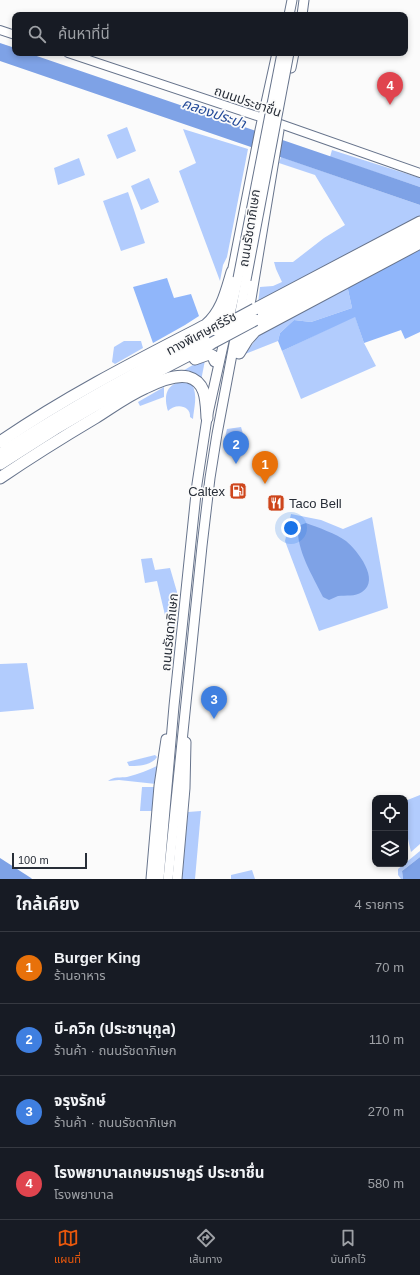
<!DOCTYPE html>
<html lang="th">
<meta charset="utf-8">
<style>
:root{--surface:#171b24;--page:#242831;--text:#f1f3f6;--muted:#9ea1a6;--line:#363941;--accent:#ea580c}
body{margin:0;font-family:Helvetica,"Noto Sans Thai",sans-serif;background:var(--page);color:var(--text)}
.controls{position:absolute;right:12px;bottom:12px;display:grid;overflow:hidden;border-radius:8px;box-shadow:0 2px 6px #0003}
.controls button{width:36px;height:36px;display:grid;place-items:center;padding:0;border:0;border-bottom:1px solid var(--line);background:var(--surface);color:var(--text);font:20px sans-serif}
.scale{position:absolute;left:12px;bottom:10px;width:75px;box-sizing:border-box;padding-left:4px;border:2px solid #282e38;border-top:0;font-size:11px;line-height:14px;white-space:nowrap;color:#282e38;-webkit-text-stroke:3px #fbfbfb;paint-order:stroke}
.you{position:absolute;left:291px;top:528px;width:14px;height:14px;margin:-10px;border:3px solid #fff;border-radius:50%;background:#1a73e8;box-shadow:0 0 0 6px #1a73e833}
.badge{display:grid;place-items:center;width:26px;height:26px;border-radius:50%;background:var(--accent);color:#fff;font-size:13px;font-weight:700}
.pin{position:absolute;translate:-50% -33px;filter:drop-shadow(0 1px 2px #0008)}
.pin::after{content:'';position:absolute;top:21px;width:14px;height:12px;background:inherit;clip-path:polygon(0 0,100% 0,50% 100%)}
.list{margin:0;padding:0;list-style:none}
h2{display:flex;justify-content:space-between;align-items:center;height:52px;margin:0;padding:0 16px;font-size:17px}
h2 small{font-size:13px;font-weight:400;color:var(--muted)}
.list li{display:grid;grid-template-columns:26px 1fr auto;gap:12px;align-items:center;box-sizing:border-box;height:72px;padding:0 16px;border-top:1px solid var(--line)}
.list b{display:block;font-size:15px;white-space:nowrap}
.list p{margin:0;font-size:13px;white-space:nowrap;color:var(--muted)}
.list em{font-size:13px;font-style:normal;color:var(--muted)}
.icon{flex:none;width:22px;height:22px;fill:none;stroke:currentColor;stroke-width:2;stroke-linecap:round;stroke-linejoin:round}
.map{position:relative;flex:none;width:420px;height:879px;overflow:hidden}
.search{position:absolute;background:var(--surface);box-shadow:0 2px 6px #0003;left:12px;right:12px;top:12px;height:44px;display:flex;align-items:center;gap:10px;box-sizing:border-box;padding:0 14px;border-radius:8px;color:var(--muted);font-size:15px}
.sheet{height:340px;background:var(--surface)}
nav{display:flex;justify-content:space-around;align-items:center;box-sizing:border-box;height:56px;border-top:1px solid var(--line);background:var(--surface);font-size:11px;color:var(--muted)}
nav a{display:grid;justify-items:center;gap:2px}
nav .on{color:var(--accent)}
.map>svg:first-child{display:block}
.green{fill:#b2ccfd}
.forest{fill:#90b6fa}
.water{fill:#7ea2e6}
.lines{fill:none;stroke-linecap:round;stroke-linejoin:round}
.secondary-casing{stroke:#67748c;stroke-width:10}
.primary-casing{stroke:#67748c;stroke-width:11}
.highway-casing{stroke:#67748c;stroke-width:13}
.secondary{stroke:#fff;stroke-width:8}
.primary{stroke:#fff;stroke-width:9}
.highway{stroke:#fff;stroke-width:11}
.primary-bridge-casing{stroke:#67748c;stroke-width:11;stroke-linecap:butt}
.highway-bridge-casing{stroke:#67748c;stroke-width:13;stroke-linecap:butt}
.primary-bridge{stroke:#fff;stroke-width:9}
.highway-bridge{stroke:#fff;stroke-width:11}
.labels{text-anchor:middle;stroke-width:3.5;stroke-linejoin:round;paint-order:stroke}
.street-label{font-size:13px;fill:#282e38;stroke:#fbfbfb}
.poi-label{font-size:13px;fill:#282e38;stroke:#fbfbfb;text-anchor:end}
.water-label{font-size:14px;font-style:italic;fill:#224998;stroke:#fbfbfb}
</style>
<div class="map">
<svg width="420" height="879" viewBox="0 0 420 879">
<rect width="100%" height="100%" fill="#fbfbfb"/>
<g class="green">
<path d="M127,127L136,151L117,159L107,135Z"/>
<path d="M183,129L248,149L227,257L223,265L220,281L179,171L196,163Z"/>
<path d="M332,150L420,178V187L330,157Z"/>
<path d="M281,157L420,205V246L258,303L260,287L273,286L282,282L276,269L274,262H293L324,238L345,225L315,175L279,163Z"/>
<path d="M79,158L85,175L58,185L54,168Z"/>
<path d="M149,178L159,202L141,210L131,186Z"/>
<path d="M128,192L145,243L121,251L103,201Z"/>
<path d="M347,285L352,308L311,322L294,320L280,333L278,341L245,354L260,334Z"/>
<path d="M355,316L364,343L376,366L301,399L282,351Z"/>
<path d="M124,341H141L143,348L115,364L112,362L114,347Z"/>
<path d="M203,359L205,360L201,381L181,372Z"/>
<path d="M181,382L192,384C198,396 194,407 193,419L190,417C191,405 175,403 168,411C164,397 165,385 181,382Z"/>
<path d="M164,387V397L140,406L138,402Z"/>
<path d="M241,427L244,437L224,442L227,429Z"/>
<path d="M291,514L321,520L343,529L372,517L388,608L319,631L285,541Z"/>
<path d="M152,558L155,570L170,568L177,592L175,626L168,628L157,581L145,583L141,559Z"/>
<path d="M27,663L34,709L0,712V664Z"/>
<path d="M155,755L157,757C151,766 138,766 129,766L127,762Z"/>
<path d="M159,765L156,784L119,780L108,781C114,776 121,778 127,777C139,774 149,770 159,765Z"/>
<path d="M142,787H154L153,811H140Z"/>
<path d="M420,795V844L411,852L405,826V801Z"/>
<path d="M201,811L195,879H182L188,812Z"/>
<path d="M420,851V857L402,871L403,879H401L398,875V869Z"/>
<path d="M252,870L255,879H231V875Z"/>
</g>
<g class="forest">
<path d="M420,246V332L405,339L401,330L364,343L355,317L282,351L278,341L280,333L294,320L311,322L352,308L347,285Z"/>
<path d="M167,278L174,298L191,294L199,316L185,325L153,343L133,287Z"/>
</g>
<g class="water">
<path d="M0,43L15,48V53H28L420,187V205L0,61Z"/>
<path d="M306,523C317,527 337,534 346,541C357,550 381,580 362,592C355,597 346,595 338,596C335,597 332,599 329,600L323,597C313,576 296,550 298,526Z"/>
<path d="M420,857V879H403L402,871Z"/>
<path d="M0,858L31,878L32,879H0Z"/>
</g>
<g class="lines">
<g class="secondary-casing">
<g id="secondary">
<path d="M0,30L15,35"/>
<path d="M68,53L272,121L420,173"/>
</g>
</g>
<g class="primary-casing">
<g id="primary">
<path d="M289,15L292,0"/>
<path d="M302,15L304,0"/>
<path d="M291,68L294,53"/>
<path d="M231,278L260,130L277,53"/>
<path d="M220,331L227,299"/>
<path d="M240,347L251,299L279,130"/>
<path d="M151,879L159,786L166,739"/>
<path d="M159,879L174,706L197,484L207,418L238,278"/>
<path d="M168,879L202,546L210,478L217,434L246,280"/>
<path d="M177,879L185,788L186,742"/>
</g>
</g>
<g class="highway-casing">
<g id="highway">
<path d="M255,309L420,222"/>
<path d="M255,320L420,232"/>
<path d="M239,353L247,340L255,331L420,243"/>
<path d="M195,359L209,354L213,356L215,361"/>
<path d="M0,442C65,397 136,361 206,325C222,311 226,292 232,272"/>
<path d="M0,454C70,408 142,369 216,330"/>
<path d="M0,464L55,429L120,391L212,343"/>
<path d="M0,478C31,457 63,437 95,418C111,408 127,396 145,388C157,382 174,374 188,377C207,382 206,402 207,418"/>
</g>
</g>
<use href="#secondary" class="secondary"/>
<use href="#primary" class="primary"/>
<use href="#highway" class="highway"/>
<g class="primary-bridge-casing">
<g id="primary-bridge">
<path d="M238,278L282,53"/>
<path d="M246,280L289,53"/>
</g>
</g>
<g class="highway-bridge-casing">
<g id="highway-bridge">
<path d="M216,330L255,309"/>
<path d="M212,343L255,320"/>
</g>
</g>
<use href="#primary-bridge" class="primary-bridge"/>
<use href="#highway-bridge" class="highway-bridge"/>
</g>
<defs>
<g id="fuel-square" transform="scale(0.9)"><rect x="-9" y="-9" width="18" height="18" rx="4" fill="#ce461c" stroke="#fbfbfb"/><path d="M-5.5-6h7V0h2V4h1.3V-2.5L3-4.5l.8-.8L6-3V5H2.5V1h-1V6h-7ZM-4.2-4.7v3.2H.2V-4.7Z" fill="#fff"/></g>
<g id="restaurant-square" transform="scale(0.9)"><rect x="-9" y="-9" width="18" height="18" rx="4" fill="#ce461c" stroke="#fbfbfb"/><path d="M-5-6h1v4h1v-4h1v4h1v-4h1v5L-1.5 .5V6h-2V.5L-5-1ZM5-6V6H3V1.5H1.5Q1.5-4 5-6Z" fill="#fff"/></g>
</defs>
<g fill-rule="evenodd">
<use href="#fuel-square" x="238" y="491"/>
<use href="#restaurant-square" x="276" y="503"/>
</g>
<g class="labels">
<g class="street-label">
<text transform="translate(248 101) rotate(19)" y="5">ถนนประชาชื่น</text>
<text transform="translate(249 228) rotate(-81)" y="5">ถนนรัชดาภิเษก</text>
<text transform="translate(201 333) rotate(-28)" y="5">ทางพิเศษศรีรัช</text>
<text transform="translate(169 632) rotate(-84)" y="5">ถนนรัชดาภิเษก</text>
</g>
<g class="poi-label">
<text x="225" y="496">Caltex</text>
<text x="289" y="508" text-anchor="start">Taco Bell</text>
</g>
<g class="water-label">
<text transform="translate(214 113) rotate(19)" y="5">คลองประปา</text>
</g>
</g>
</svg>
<div class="controls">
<button><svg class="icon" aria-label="locate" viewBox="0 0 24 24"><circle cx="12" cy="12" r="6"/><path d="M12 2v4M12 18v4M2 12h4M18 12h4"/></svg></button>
<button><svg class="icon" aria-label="layers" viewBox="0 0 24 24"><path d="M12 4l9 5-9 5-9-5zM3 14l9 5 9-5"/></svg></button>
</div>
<div class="scale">100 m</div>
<div class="you"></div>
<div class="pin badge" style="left:265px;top:484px;background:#e8710a">1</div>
<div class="pin badge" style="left:236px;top:464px;background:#3f7fe0">2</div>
<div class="pin badge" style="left:214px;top:719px;background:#3f7fe0">3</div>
<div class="pin badge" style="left:390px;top:105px;background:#e0444e">4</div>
<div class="search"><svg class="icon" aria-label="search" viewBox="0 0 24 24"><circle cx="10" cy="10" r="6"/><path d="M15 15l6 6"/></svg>ค้นหาที่นี่</div>
</div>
<section class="sheet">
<h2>ใกล้เคียง<small>4 รายการ</small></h2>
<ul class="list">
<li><span class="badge" style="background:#e8710a">1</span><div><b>Burger King</b><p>ร้านอาหาร</p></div><em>70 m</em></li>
<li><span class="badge" style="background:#3f7fe0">2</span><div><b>บี-ควิก (ประชานุกูล)</b><p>ร้านค้า · ถนนรัชดาภิเษก</p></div><em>110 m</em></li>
<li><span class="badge" style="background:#3f7fe0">3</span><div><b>จรุงรักษ์</b><p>ร้านค้า · ถนนรัชดาภิเษก</p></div><em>270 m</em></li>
<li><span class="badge" style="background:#e0444e">4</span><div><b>โรงพยาบาลเกษมราษฎร์ ประชาชื่น</b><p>โรงพยาบาล</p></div><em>580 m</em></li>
</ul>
</section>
<nav>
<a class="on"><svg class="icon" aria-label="map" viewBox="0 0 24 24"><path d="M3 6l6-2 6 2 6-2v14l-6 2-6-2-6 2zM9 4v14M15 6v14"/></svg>แผนที่</a>
<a><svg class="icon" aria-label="directions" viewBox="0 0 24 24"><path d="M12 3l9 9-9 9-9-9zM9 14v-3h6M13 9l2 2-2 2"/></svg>เส้นทาง</a>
<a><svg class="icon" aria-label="saved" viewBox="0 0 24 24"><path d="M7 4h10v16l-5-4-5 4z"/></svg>บันทึกไว้</a>
</nav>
